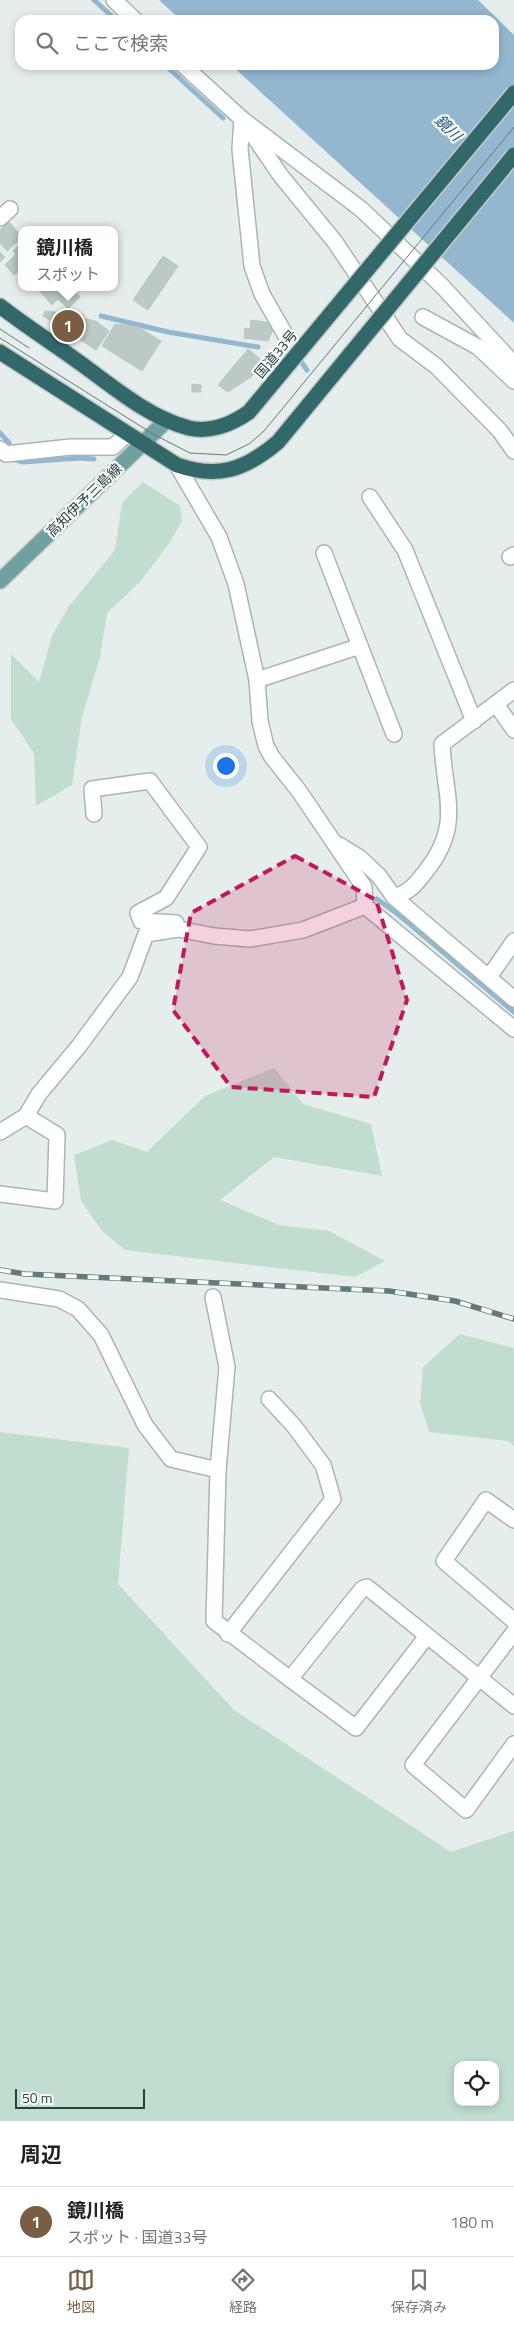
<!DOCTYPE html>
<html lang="ja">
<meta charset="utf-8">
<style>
:root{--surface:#fff;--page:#f6f6f6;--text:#202124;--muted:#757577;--line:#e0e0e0;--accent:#7a5d43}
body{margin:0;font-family:"Titillium Web","Noto Sans JP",sans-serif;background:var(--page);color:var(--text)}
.controls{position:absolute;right:15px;bottom:15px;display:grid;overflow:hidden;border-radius:10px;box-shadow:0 2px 8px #0003}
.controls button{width:45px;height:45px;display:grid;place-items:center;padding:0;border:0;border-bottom:1px solid var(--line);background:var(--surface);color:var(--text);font:25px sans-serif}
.scale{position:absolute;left:15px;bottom:12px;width:130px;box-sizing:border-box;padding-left:5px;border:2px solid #26403f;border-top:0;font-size:14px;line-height:18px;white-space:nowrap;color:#26403f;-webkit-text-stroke:4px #f7fbfa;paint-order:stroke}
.you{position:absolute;left:225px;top:765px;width:18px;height:18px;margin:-12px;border:4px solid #fff;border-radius:50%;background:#1a73e8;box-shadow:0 0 0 8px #1a73e833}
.badge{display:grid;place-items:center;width:32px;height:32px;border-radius:50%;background:var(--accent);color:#fff;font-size:16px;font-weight:700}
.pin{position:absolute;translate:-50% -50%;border:2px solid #fff;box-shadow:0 1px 5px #0006}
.popup{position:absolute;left:18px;top:226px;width:100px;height:65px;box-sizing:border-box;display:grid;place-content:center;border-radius:10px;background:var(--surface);filter:drop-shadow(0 1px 4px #0005);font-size:16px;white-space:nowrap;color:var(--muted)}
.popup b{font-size:19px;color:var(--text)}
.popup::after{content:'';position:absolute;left:50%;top:100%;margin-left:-10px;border:10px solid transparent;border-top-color:var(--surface)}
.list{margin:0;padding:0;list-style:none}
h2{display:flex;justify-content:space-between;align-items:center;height:65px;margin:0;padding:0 20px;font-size:21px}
h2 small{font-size:16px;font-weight:400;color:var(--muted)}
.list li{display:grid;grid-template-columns:32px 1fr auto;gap:15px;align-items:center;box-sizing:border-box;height:70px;padding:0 20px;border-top:1px solid var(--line)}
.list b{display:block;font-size:19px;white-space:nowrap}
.list p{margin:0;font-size:16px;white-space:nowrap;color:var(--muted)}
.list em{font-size:16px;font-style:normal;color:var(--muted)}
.icon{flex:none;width:28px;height:28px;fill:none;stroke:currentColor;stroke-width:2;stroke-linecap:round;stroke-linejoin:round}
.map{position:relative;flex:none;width:514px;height:2121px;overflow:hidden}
.search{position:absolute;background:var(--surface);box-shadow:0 2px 8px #0003;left:15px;right:15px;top:15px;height:55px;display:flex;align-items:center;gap:12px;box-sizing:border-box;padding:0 18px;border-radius:15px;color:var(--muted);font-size:19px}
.sheet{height:135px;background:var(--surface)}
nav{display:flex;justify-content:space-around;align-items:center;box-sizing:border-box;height:70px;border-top:1px solid var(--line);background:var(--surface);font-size:14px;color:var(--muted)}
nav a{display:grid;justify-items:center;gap:2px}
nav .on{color:var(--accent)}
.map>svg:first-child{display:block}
.green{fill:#c1ddd0;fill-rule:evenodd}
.water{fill:#93b7cf}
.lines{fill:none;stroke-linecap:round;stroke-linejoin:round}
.stream{stroke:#93b7cf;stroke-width:5}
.building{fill:#bcc9c6;stroke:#b9c8c5}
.minor-casing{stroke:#a9b6b5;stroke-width:18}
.major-casing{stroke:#c2cac9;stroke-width:18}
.highway-casing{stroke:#c2cac9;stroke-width:18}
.minor{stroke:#fff;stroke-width:15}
.major{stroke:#6ea1a0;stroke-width:15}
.highway{stroke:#33686a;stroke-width:15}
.tram{stroke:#617b7a;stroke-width:1}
.rail-casing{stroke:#617b7a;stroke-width:5.5}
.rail{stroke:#f7fbfa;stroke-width:4;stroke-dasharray:11;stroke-linecap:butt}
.highway-bridge-casing{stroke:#c2cac9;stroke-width:18;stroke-linecap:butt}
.highway-bridge{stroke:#33686a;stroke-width:15}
.marked{fill:#c2185b;fill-opacity:0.2;stroke:#c2185b;stroke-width:4;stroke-dasharray:10 6;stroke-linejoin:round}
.labels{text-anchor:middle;stroke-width:4.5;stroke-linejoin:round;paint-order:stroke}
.street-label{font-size:14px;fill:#26403f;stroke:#f7fbfa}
.water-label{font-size:15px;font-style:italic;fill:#235679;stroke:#f7fbfa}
</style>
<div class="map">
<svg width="514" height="2121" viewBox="0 0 514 2121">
<rect width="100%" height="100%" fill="#e6eeed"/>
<g class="green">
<path d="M143,482L180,506L182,521L170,542L140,582L107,613L100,657L82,717L72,785L36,806L34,753L11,719V654L39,682L52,636L69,606L115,550L122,503Z"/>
<path d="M274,1068L303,1104L371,1124L382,1176L274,1157L220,1200L279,1225L329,1231L385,1261L355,1277L125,1250L103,1232L81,1201L74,1155L112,1140L147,1152L205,1096Z"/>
<path d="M460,1334L514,1348V1446L508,1441L429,1432L420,1403L423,1367Z"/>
<path d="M0,1432L129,1448L118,1584L234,1710L451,1852L514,1831V2121H0ZM458,2065H495V2102H458Z"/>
</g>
<path class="water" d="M159,0H478L514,35V323L231,65H494V20H181Z"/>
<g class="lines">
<g class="stream">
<path d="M94,0L116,20"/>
<path d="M165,65L223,118"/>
<path d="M101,316L168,332L258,347"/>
<path d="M297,356L307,370"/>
<path d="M0,433L9,443"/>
<path d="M16,460L23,462L80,458L94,459"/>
<path d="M377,899L399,915L514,1012"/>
</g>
</g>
<g class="building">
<path d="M9,222L22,237L7,251L0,243V230Z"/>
<path d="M22,242V273L20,270L14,275L5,265L16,254L13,251Z"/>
<path d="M0,252L5,257L0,262Z"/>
<path d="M163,256L178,266L148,310L133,300Z"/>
<path d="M36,287H71L80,297L68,309L58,299L52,305Z"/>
<path d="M45,311L84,315V318L73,335L43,316Z"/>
<path d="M84,318L98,322L84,342L73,335Z"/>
<path d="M251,320L271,323L273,330L268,341L244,338L245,328L250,329Z"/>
<path d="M98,323L109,331L96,350L84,342Z"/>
<path d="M115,324L138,327L161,341L142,371L102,346Z"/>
<path d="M248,349L264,362L251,377L228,392L218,385Z"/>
<path d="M192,384L201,385V392H192Z"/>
</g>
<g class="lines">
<g class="minor-casing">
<g id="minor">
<path d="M114,0L135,20"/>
<path d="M183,65L242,119L361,209L442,286L514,364"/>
<path d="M0,218L10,209"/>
<path d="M423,317L478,347L514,381"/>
<path d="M286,336L262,294L252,266L240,149L242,119L281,176L335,242L400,339L436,366L500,431L514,451"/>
<path d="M0,449L6,454L71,447H113L127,434"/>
<path d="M177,465L219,537L236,584L257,680L260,721L266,746L272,757L299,791L364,887L365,906L514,1029"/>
<path d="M370,497L405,550L474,721"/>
<path d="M324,553L394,734"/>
<path d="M510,557L514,555"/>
<path d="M257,680L360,646"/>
<path d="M496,704L514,730"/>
<path d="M94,814L92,789L150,781L199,847L166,898L138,913L141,921L176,923"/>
<path d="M339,845L360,858L379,876L394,897L514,999"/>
<path d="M394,897C410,892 416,884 426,871C463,825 444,795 442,744L514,690"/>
<path d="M489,977L514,941"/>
<path d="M0,1132L26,1116L39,1094L79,1046L130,977L146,934L178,929L214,936L250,939L303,930L365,906"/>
<path d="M0,1194L55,1201L57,1135L26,1116"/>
<path d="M0,1290L59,1299L78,1309L101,1335L145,1425L171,1459L218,1470L214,1621L290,1679L362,1589L367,1587L514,1706"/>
<path d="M213,1297L227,1367L218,1470"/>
<path d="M514,1520L486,1500L444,1561L514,1621"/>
<path d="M514,1632L413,1765L466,1810L514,1744"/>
<path d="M228,1634L333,1499L323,1465L294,1426L269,1399"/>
<path d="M290,1679L356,1728L427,1636"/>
</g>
</g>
<g class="major-casing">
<path id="major" d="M0,581L167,420"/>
</g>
<g class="highway-casing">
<g id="highway">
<path d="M0,306C28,328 59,347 87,368C118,391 151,418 189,428C210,433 232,424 249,412"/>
<path d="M0,352L177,465C218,479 245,470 278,442"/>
</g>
</g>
<use href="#minor" class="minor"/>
<use href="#major" class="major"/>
<use href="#highway" class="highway"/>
<g class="tram">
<path d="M0,329L29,348"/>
<path d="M0,338L153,434L190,453L226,455L249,444L264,431L514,127"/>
</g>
<g class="rail-casing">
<path id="rail" d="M0,1270L25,1274L389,1291L455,1301L514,1319"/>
</g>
<use href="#rail" class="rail"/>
<g class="highway-bridge-casing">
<g id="highway-bridge">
<path d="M249,412L514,93"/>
<path d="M278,442L514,155"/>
</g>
</g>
<use href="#highway-bridge" class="highway-bridge"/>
</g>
<path class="marked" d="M295,856L376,900L407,1000L374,1097L231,1087L173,1010L191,913Z"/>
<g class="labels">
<g class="street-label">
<text transform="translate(276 354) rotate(-50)" y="5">国道33号</text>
<text transform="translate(84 500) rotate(-44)" y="5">高知伊予三島線</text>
</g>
<g class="water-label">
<text transform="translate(448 128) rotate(44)" y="5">鏡川</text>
</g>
</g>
</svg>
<div class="controls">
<button><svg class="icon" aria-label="locate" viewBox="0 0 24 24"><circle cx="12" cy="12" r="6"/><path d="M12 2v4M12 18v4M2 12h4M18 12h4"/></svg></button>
</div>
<div class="scale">50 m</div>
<div class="you"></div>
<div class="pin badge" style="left:68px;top:326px">1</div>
<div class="popup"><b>鏡川橋</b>スポット</div>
<div class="search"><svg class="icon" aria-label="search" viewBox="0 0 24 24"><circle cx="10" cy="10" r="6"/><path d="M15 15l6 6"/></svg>ここで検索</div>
</div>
<section class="sheet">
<h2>周辺<small></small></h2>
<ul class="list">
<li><span class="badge">1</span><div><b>鏡川橋</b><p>スポット · 国道33号</p></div><em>180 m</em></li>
</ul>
</section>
<nav>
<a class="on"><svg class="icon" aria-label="map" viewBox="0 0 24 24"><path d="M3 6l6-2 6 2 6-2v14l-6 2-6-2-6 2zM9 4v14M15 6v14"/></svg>地図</a>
<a><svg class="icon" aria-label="directions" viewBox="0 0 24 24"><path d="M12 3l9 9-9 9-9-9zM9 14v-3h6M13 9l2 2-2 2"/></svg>経路</a>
<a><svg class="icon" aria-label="saved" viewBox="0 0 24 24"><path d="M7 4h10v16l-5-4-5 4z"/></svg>保存済み</a>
</nav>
